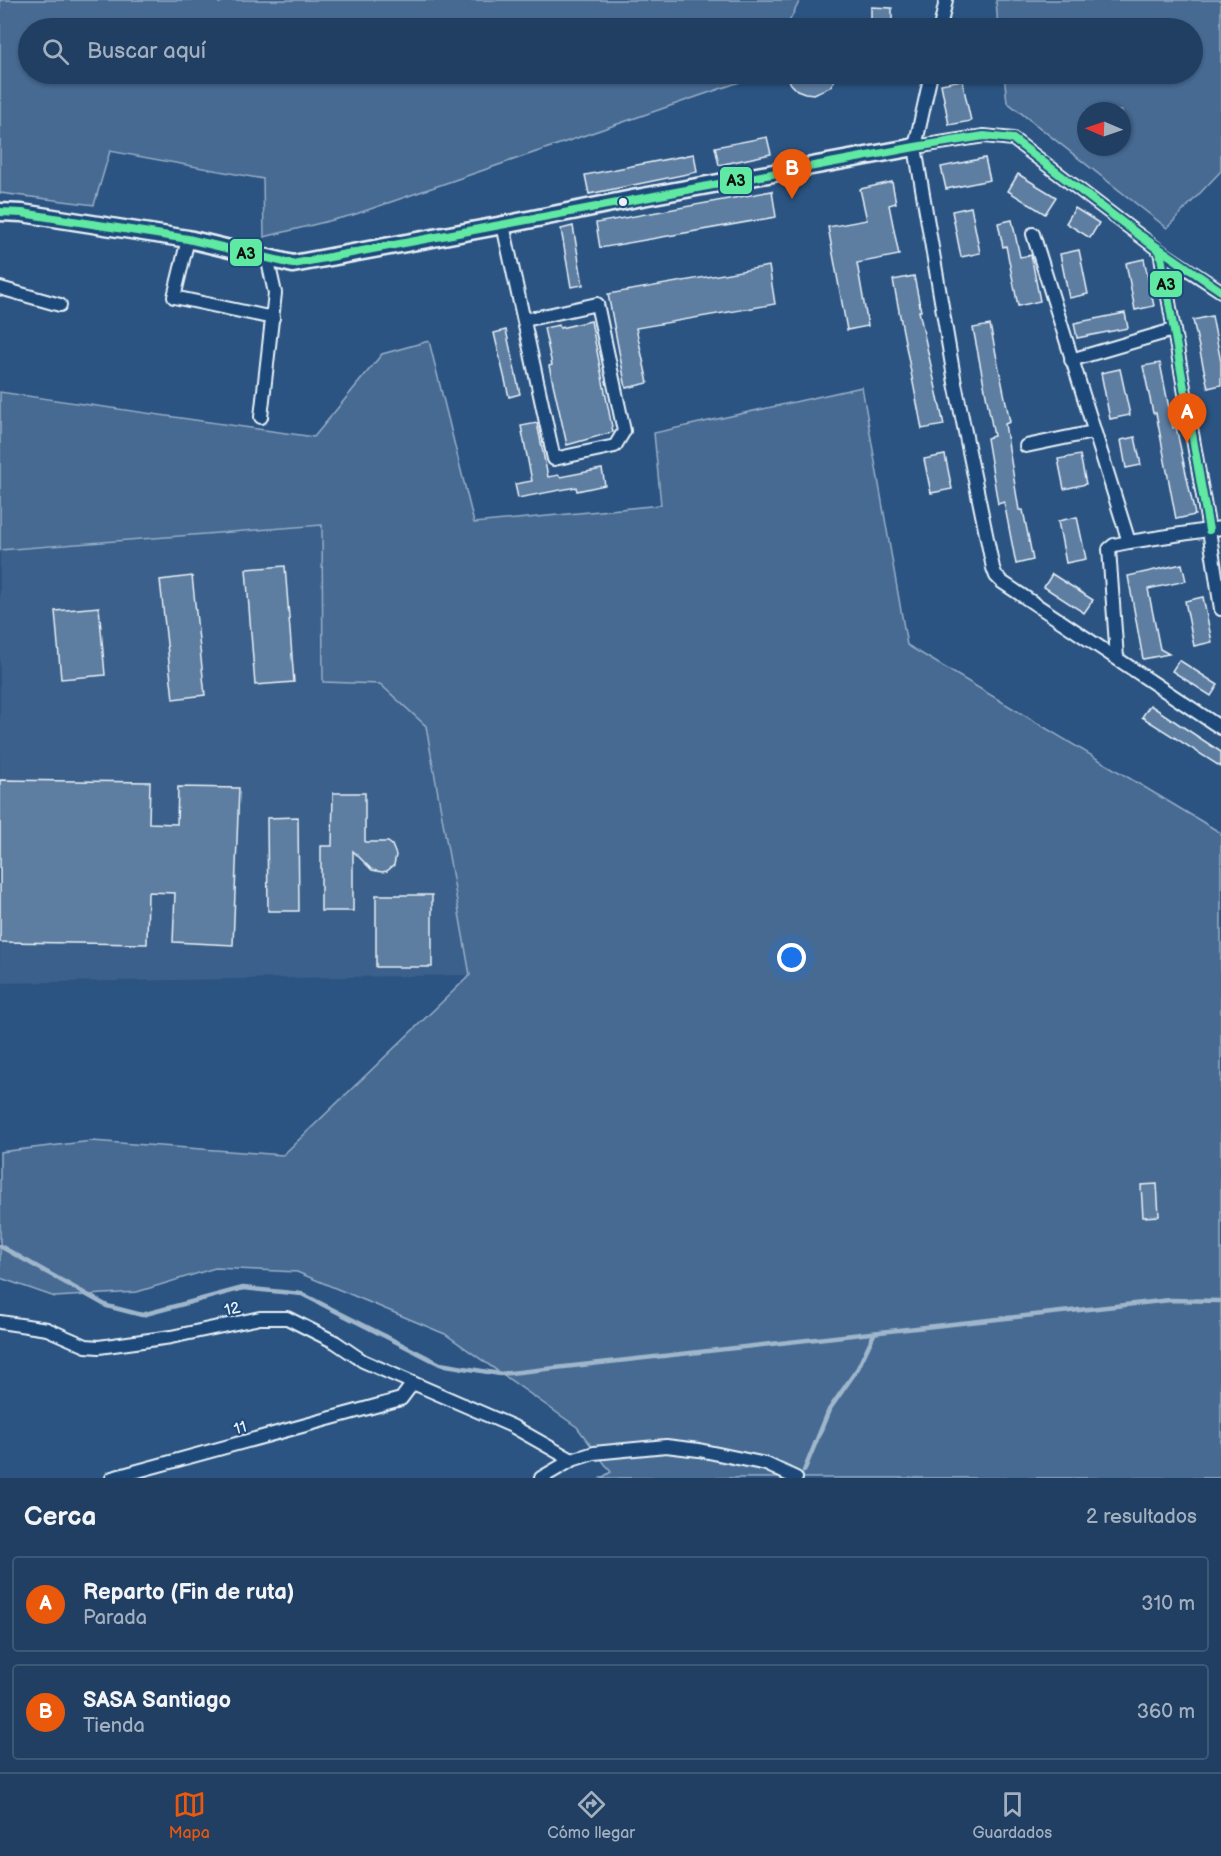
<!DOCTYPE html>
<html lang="es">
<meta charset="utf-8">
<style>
:root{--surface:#203f62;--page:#284668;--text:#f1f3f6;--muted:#a2afbe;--line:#3d5877;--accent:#ea580c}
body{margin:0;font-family:"Balsamiq Sans",sans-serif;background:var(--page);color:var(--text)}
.compass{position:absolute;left:1077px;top:102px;width:54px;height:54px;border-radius:50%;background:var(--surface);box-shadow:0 2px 4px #0004;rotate:272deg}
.you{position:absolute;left:792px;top:958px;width:21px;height:21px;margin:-15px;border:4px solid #fff;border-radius:50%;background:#1a73e8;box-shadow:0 0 0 9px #1a73e833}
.badge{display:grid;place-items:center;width:39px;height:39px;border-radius:50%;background:var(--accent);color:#fff;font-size:20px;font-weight:700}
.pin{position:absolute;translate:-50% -50px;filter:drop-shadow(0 2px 3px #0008)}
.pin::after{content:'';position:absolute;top:32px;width:21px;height:18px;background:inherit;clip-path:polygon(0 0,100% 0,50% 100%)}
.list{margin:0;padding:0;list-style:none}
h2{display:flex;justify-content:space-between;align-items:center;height:78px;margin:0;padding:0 24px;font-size:26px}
h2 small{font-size:20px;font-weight:400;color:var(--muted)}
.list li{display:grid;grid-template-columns:39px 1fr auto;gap:18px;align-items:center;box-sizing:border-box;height:96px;margin:0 12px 12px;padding:0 12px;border:2px solid var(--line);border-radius:6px}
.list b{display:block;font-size:22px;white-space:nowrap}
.list p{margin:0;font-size:20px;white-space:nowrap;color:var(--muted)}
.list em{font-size:20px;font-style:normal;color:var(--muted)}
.icon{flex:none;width:33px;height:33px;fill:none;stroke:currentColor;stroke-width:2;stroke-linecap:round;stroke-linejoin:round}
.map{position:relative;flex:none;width:1221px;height:1478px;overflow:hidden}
.search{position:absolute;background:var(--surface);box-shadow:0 2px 4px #0004;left:18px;right:18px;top:18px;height:66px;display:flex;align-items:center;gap:15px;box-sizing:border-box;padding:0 21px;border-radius:33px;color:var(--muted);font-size:22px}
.sheet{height:294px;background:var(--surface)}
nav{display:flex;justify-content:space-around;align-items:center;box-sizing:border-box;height:84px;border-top:2px solid var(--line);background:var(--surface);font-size:16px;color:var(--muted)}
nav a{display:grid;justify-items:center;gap:3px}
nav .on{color:var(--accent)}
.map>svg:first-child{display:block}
.built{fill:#3a608b}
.green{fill:#476b93;stroke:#98aec6;stroke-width:1.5;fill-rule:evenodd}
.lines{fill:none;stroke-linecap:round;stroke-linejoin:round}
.stream{stroke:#a0b6cb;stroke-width:4.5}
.building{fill:#5d7da1;stroke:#e8f1f8;stroke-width:1.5}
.street-casing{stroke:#e8f1f8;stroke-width:16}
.secondary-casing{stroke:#e8f1f8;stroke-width:21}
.street{stroke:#1f4a7a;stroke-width:12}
.secondary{stroke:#1f4a7a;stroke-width:16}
.bus-1-casing{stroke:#1f4a7a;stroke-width:12}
.bus-1{stroke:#60e9a3;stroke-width:8}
.bus-dot{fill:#e8f1f8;stroke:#1f4a7a;stroke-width:2}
.labels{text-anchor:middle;stroke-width:4.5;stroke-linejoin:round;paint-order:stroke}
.street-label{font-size:16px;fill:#e8f1f8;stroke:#1f4a7a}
.line-badge{stroke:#1f4a7a;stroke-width:2}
.pale-badge-label{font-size:16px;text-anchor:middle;font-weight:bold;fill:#111}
</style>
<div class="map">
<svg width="1221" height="1478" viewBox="0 0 1221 1478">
<rect width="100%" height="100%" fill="#2b5482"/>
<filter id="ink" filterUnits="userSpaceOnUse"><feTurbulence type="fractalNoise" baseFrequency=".0167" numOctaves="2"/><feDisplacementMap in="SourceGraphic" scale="12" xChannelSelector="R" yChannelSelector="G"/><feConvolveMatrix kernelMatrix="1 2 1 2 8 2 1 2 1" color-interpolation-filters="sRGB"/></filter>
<g filter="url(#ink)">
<path class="built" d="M322,525L323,682L380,684L426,726L470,975L0,983V550Z"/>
<g class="green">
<path d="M0,0H218L219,3L228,0H800L786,28H28V74H763L353,215L264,237L263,179L110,151L94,205L0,193Z"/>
<path d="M996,0H1221V171L1167,228L1007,102L1004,74H1192V28H998ZM1086,111H1122V147H1086Z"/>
<path d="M429,341L474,523L661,505L654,433L862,387L907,645L1221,833V1478H601L611,1472L577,1427L445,1334L297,1272L215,1268L137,1292L55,1297L0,1278V1152L92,1141L283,1155L470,975L426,726L380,684L323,682L322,525L0,550V392L314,437L382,354Z"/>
</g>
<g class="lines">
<g class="stream">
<path d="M0,1246L107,1306L142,1315L243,1288L302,1294L440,1364L500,1374L1170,1300L1221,1301"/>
<path d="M804,1471L829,1410L858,1368L874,1334"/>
</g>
</g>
<g class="building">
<path d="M871,7L892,8V28H871Z"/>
<path d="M786,74H839L830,87L814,94L805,93L797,90L791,84Z"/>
<path d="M962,80L971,121L949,125L941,84Z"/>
<path d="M767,137L771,154L719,165L715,147Z"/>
<path d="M694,154L697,172L589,194L585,175Z"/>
<path d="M985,158L990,180L946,189L941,167Z"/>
<path d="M1018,174L1056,197L1045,214L1008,191Z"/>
<path d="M892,182L896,203L889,205L899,255L857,263L868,326L847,330L828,227L867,220L860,189Z"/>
<path d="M772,191L776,217L600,248L596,223Z"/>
<path d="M971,207L980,253L961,257L952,211Z"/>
<path d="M1075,208L1099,223L1090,238L1066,223Z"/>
<path d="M1012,220L1020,257L1031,255L1040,301L1018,306L1006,246L1003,247L998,223Z"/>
<path d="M573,226L583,285L571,287L561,229Z"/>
<path d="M1079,250L1088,294L1069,298L1060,254Z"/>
<path d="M1144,259L1154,306L1135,310L1126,263Z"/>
<path d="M769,266L775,304L636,328L648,383L626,388L608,294Z"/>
<path d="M914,276L921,311H919L944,425L922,429L893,280Z"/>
<path d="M1125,313L1128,328L1077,338L1074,323Z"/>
<path d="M1212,316L1221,362V385L1208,388L1193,320Z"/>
<path d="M591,321L613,432L567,445L549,366L552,365L544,328L559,325L560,328Z"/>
<path d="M990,325L1010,422L1005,424L1019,510H1023L1033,560L1016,564L1004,502L998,504L987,438L994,436L973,328Z"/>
<path d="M506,330L520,394L509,397L494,333Z"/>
<path d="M1160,363L1173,428L1176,427L1195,515L1176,519L1156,413H1153L1143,366Z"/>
<path d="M1120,369L1130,415L1110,419L1101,373Z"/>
<path d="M537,423L548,477L559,475L560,477L602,469L605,485L577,491L576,487L518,498L515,484L532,481L521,426Z"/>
<path d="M1135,437L1141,465L1126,468L1121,440Z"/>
<path d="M945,455L952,489L931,493L924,459Z"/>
<path d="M1080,455L1086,484L1064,489L1058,459Z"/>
<path d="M1077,517L1086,559L1066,563L1058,521Z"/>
<path d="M1182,564L1186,581L1148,589L1160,649L1169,654L1143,659L1128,576Z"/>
<path d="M285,566L294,682L255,685L246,569Z"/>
<path d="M1052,574L1093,600L1084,613L1044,587Z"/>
<path d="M192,576L205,695L173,699L160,580Z"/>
<path d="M1203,597L1212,642L1194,646L1185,601Z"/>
<path d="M99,607L105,675L61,679L55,611Z"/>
<path d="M1179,660L1218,685L1211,696L1172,671Z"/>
<path d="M1150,705L1221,752V767L1142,717Z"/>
<path d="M0,780L150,782L149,823L177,824L178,787L239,788L233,945L173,942L175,893L148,892L147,944L0,942Z"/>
<path d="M333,793H365V842H388L392,845L396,855L394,865L387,871L382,872L372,870L353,851V911H321V846H332Z"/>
<path d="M298,817L299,911H268L267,818Z"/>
<rect x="376" y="895" width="56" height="72"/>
<path d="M1157,1184L1159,1216L1143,1217L1141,1185Z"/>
</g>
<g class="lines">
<g class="street-casing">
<g id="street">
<path d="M940,28L946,0"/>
<path d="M931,74L915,147L955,383L993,568L996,576L1002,582L1221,728"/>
<path d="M915,147L984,136L1013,139L1160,251L1221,291"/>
<path d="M503,225L554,459L615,446L624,431L597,304L525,320"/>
<path d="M1033,234L1129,542"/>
<path d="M188,239L174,297L273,318"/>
<path d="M1160,251L1209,530L1221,609"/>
<path d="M0,288L60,305"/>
<path d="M1071,360L1173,330"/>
<path d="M261,417L275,293L267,257"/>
<path d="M1026,446L1093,432"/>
<path d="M1117,658L1109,549L1114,545L1129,542L1221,528"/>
<path d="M0,1322L47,1329L86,1346L99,1347L171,1337L260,1318H287L335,1342L363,1361L413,1383L401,1399L112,1478"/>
<path d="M413,1383L512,1426L572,1460"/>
<path d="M541,1478L572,1460L594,1453L666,1446L699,1450L766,1464L796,1478"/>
</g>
</g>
<g class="secondary-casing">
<path id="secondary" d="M0,212L22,213L188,239L293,264L503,225L637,198L915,147"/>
</g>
<use href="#street" class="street"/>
<use href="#secondary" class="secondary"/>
<g class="bus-1-casing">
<g id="bus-1">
<path d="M0,212L22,213L188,239L293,264L915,147L984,136L1013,139L1160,251L1209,530"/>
<path d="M1141,236L1221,291"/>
</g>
</g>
<use href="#bus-1" class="bus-1"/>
</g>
</g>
<circle class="bus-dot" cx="623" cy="202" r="5"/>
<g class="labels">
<g class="street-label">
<text transform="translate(232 1308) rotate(-13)" y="6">12</text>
<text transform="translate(240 1427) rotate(-15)" y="6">11</text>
</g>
</g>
<g class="line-badge">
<rect x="719" y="166" width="34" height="29" rx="6" fill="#60e9a3"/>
<rect x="229" y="238" width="34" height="29" rx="6" fill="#60e9a3"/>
<rect x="1149" y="270" width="34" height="28" rx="6" fill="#60e9a3"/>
</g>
<g class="pale-badge-label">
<text x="736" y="186">A3</text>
<text x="246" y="259">A3</text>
<text x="1166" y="290">A3</text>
</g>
</svg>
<svg class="compass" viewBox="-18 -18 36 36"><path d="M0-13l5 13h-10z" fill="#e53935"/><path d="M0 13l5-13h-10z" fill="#a2afbe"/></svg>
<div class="you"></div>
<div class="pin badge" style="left:1187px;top:443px">A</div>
<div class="pin badge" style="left:792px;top:199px">B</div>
<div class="search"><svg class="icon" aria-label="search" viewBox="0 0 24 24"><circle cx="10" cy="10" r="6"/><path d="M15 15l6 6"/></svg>Buscar aquí</div>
</div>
<section class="sheet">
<h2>Cerca<small>2 resultados</small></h2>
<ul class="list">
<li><span class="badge">A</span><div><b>Reparto (Fin de ruta)</b><p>Parada</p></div><em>310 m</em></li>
<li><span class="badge">B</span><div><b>SASA Santiago</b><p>Tienda</p></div><em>360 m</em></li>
</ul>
</section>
<nav>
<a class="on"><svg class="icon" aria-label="map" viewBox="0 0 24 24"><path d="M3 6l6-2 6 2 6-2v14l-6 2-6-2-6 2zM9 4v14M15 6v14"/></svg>Mapa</a>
<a><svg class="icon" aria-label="directions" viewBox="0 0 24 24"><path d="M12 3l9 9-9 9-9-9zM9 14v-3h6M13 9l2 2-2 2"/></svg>Cómo llegar</a>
<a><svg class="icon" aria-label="saved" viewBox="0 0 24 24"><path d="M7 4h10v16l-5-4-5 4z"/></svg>Guardados</a>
</nav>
